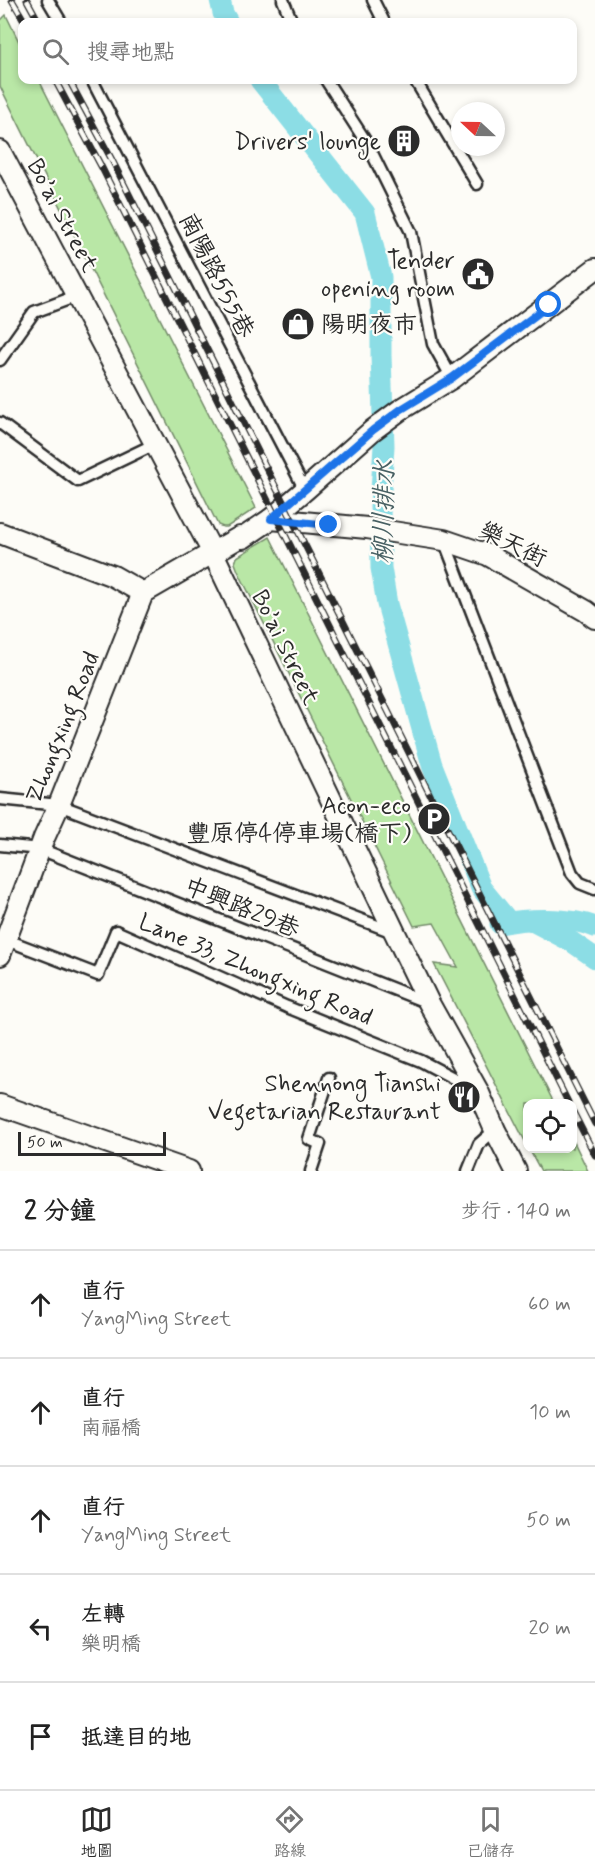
<!DOCTYPE html>
<html lang="zh-TW">
<meta charset="utf-8">
<style>
:root{--surface:#fff;--page:#f2f2f2;--text:#222;--muted:#767676;--line:#e0e0e0;--accent:#2b2b2b}
body{margin:0;font-family:Mynerve,"LXGW WenKai TC",sans-serif;background:var(--page);color:var(--text)}
.controls{position:absolute;right:18px;bottom:18px;display:grid;overflow:hidden;border-radius:12px;box-shadow:0 3px 9px #0003}
.controls button{width:54px;height:54px;display:grid;place-items:center;padding:0;border:0;border-bottom:2px solid var(--line);background:var(--surface);color:var(--text);font:30px sans-serif}
.compass{position:absolute;left:451px;top:102px;width:54px;height:54px;border-radius:50%;background:var(--surface);box-shadow:0 3px 9px #0003;rotate:292deg}
.scale{position:absolute;left:18px;bottom:15px;width:148px;box-sizing:border-box;padding-left:6px;border:3px solid #2b2b2b;border-top:0;font-size:16px;line-height:21px;white-space:nowrap;color:#2b2b2b;-webkit-text-stroke:4px #fdfcf7;paint-order:stroke}
.stop{position:absolute;width:18px;height:18px;margin:-14px;border:4px solid #1a73e8;border-radius:50%;background:#fff}
.stop.end{background:#1a73e8;border-color:#fff;box-shadow:0 2px 6px #0008}
.list{margin:0;padding:0;list-style:none}
h2{display:flex;justify-content:space-between;align-items:center;height:78px;margin:0;padding:0 24px;font-size:26px}
h2 small{font-size:20px;font-weight:400;color:var(--muted)}
.list li{display:grid;grid-template-columns:39px 1fr auto;gap:18px;align-items:center;box-sizing:border-box;height:108px;padding:0 24px;border-top:2px solid var(--line)}
.list b{display:block;font-size:22px;white-space:nowrap}
.list p{margin:0;font-size:20px;white-space:nowrap;color:var(--muted)}
.list em{font-size:20px;font-style:normal;color:var(--muted)}
.icon{flex:none;width:33px;height:33px;fill:none;stroke:currentColor;stroke-width:2;stroke-linecap:round;stroke-linejoin:round}
.map{position:relative;flex:none;width:595px;height:1171px;overflow:hidden}
.search{position:absolute;background:var(--surface);box-shadow:0 3px 9px #0003;left:18px;right:18px;top:18px;height:66px;display:flex;align-items:center;gap:15px;box-sizing:border-box;padding:0 21px;border-radius:12px;color:var(--muted);font-size:22px}
.sheet{height:618px;background:var(--surface)}
nav{display:flex;justify-content:space-around;align-items:center;box-sizing:border-box;height:84px;border-top:2px solid var(--line);background:var(--surface);font-size:16px;color:var(--muted)}
nav a{display:grid;justify-items:center;gap:3px}
nav .on{color:var(--accent)}
.map>svg:first-child{display:block}
.green{fill:#b9e7a6;stroke:#728968;stroke-width:1.5}
.lines{fill:none;stroke-linecap:round;stroke-linejoin:round}
.canal{stroke:#8cdde5;stroke-width:21}
.lane-casing{stroke:#2b2b2b;stroke-width:15}
.street-casing{stroke:#2b2b2b;stroke-width:24}
.lane{stroke:#fdfcf7;stroke-width:10}
.street{stroke:#fdfcf7;stroke-width:20}
.rail-casing{stroke:#2b2b2b;stroke-width:7}
.rail{stroke:#fdfcf7;stroke-width:4.5;stroke-dasharray:14;stroke-linecap:butt}
.route{stroke:#1a73e8;stroke-width:8}
.labels{text-anchor:middle;stroke-width:4.5;stroke-linejoin:round;paint-order:stroke}
.poi-label{font-size:24px;fill:#2b2b2b;stroke:#fdfcf7;text-anchor:end}
.street-label{font-size:24px;fill:#2b2b2b;stroke:#fdfcf7}
.water-label{font-size:26px;font-style:italic;fill:#486063;stroke:#fdfcf7}
</style>
<div class="map">
<svg width="595" height="1171" viewBox="0 0 595 1171">
<rect width="100%" height="100%" fill="#fdfcf7"/>
<filter id="ink" filterUnits="userSpaceOnUse"><feTurbulence type="fractalNoise" baseFrequency=".0167" numOctaves="2"/><feDisplacementMap in="SourceGraphic" scale="12" xChannelSelector="R" yChannelSelector="G"/><feConvolveMatrix kernelMatrix="1 2 1 2 8 2 1 2 1" color-interpolation-filters="sRGB"/></filter>
<g filter="url(#ink)">
<g class="green">
<path d="M6,15L22,48V80H39L256,508L227,527H223L218,525L0,86V21Z"/>
<path d="M270,537L554,1103L528,1104L527,1145L434,964L458,967L434,923L414,926L238,571L235,563L237,557Z"/>
<path d="M573,1140L588,1171H541L529,1149L572,1148Z"/>
</g>
<g class="lines">
<g class="canal">
<path d="M220,0L223,13L228,22"/>
<path d="M260,80L365,213L381,277V355L384,446L380,505L381,568L387,604L432,765L481,888L509,922"/>
<path d="M534,922L572,942L595,958"/>
<path d="M500,924C525,918 571,917 595,927"/>
</g>
<g class="lane-casing">
<g id="lane">
<path d="M48,0L61,22"/>
<path d="M283,0L292,22"/>
<path d="M373,0L384,22"/>
<path d="M92,80L305,490"/>
<path d="M326,80L368,145L411,232L433,344L452,378"/>
<path d="M415,80L477,184"/>
<path d="M0,360L34,312L77,296"/>
<path d="M0,423L78,481L155,444"/>
<path d="M444,540L572,873L580,883L595,889"/>
<path d="M0,799L59,805L393,932"/>
<path d="M0,845L40,849L426,1002"/>
<path d="M7,940L98,975L116,931L287,1007L421,1061L474,1089"/>
<path d="M311,1171L320,1144L309,1139L329,1078"/>
<path d="M468,1171L479,1144L495,1130"/>
</g>
</g>
<g class="street-casing">
<g id="street">
<path d="M0,151L213,553L395,933L429,1003L478,1091L495,1130L516,1171"/>
<path d="M271,519L367,528L444,540L488,555L586,611L595,618"/>
<path d="M0,533L113,576L143,593"/>
<path d="M0,955L44,838L59,805L143,593L240,537L243,538L271,519L305,490L373,430L400,410L452,378L595,269"/>
<path d="M0,1105L189,1171"/>
</g>
</g>
<use href="#lane" class="lane"/>
<use href="#street" class="street"/>
<g class="rail-casing">
<g id="rail">
<path d="M12,0L25,22"/>
<path d="M27,0L39,22"/>
<path d="M55,80L101,166L569,1104"/>
<path d="M69,80L112,160L595,1124"/>
<path d="M572,1110L595,1155"/>
</g>
</g>
<use href="#rail" class="rail"/>
</g>
</g>
<g class="lines" filter="url(#ink)">
<path class="route" d="M329,525L271,519L373,430L400,410L452,378L549,305"/>
</g>
<defs>
<g id="building-disc" transform="scale(1.725)"><circle r="9.5" fill="#2b2b2b" stroke="#fdfcf7"/><path d="M-4-6H4V6H1V3H-1V6H-4ZM-2.5-4.3h1.7v1.8h-1.7ZM.8-4.3h1.7v1.8H.8ZM-2.5-1h1.7V.8h-1.7ZM.8-1h1.7V.8H.8Z" fill="#fff"/></g>
<g id="civic-disc" transform="scale(1.725)"><circle r="9.5" fill="#2b2b2b" stroke="#fdfcf7"/><path d="M-.6-6.5H3V-4.5H.6V-3L4-1V1h2V6H-6V1h2V-1L-.6-3ZM-1.2 2.5V6h2.4V2.5Z" fill="#fff"/></g>
<g id="shop-disc" transform="scale(1.725)"><circle r="9.5" fill="#2b2b2b" stroke="#fdfcf7"/><path d="M-5-2.5h2.3a2.7 3.5 0 0 1 5.4 0H5L5.5 6h-11ZM-1.5-2.5h3a1.5 2.3 0 0 0-3 0Z" fill="#fff"/></g>
<g id="parking-disc" transform="scale(1.725)"><circle r="9.5" fill="#2b2b2b" stroke="#fdfcf7"/><path d="M-3.5-5.5H1a3.5 3.5 0 0 1 0 7H-1V5.5H-3.5ZM-1-3.4V-.6H.8a1.4 1.4 0 0 0 0-2.8Z" fill="#fff"/></g>
<g id="restaurant-disc" transform="scale(1.725)"><circle r="9.5" fill="#2b2b2b" stroke="#fdfcf7"/><path d="M-5-6h1v4h1v-4h1v4h1v-4h1v5L-1.5 .5V6h-2V.5L-5-1ZM5-6V6H3V1.5H1.5Q1.5-4 5-6Z" fill="#fff"/></g>
</defs>
<g fill-rule="evenodd">
<use href="#building-disc" x="404" y="141"/>
<use href="#civic-disc" x="478" y="274"/>
<use href="#shop-disc" x="298" y="324"/>
<use href="#parking-disc" x="434" y="819"/>
<use href="#restaurant-disc" x="464" y="1097"/>
</g>
<g class="labels">
<g class="poi-label">
<text x="381" y="149">Drivers' lounge</text>
<text x="455" y="268">Tender<tspan x="455" dy="28">opening room</tspan></text>
<text x="321" y="332" text-anchor="start">陽明夜市</text>
<text x="411" y="813">Acon-eco<tspan x="411" dy="28">豐原停4停車場(橋下)</tspan></text>
<text x="441" y="1091">Shennong Tianshi<tspan x="441" dy="28">Vegetarian Restaurant</tspan></text>
</g>
<g class="street-label">
<text transform="translate(63 215) rotate(62)" y="8">Bo’ai Street</text>
<text transform="translate(217 275) rotate(63)" y="8">南陽路555巷</text>
<text transform="translate(513 544) rotate(26)" y="8">樂天街</text>
<text transform="translate(286 647) rotate(64)" y="8">Bo’ai Street</text>
<text transform="translate(62 727) rotate(-68)" y="8">Zhongxing Road</text>
<text transform="translate(242 907) rotate(22)" y="8">中興路29巷</text>
<text transform="translate(256 969) rotate(23)" y="8">Lane 33, Zhongxing Road</text>
</g>
<g class="water-label">
<text transform="translate(383 512) rotate(-89)" y="9">柳川排水</text>
</g>
</g>
</svg>
<div class="controls">
<button><svg class="icon" aria-label="locate" viewBox="0 0 24 24"><circle cx="12" cy="12" r="6"/><path d="M12 2v4M12 18v4M2 12h4M18 12h4"/></svg></button>
</div>
<svg class="compass" viewBox="-18 -18 36 36"><path d="M0-13l5 13h-10z" fill="#e53935"/><path d="M0 13l5-13h-10z" fill="#767676"/></svg>
<div class="scale">50 m</div>
<div class="stop" style="left:549px;top:305px"></div>
<div class="stop end" style="left:329px;top:525px"></div>
<div class="search"><svg class="icon" aria-label="search" viewBox="0 0 24 24"><circle cx="10" cy="10" r="6"/><path d="M15 15l6 6"/></svg>搜尋地點</div>
</div>
<section class="sheet">
<h2>2 分鐘<small>步行 · 140 m</small></h2>
<ul class="list">
<li><svg class="icon" aria-label="ahead" viewBox="0 0 24 24"><path d="M12 20V5M6 11l6-6 6 6"/></svg><div><b>直行</b><p>YangMing Street</p></div><em>60 m</em></li>
<li><svg class="icon" aria-label="ahead" viewBox="0 0 24 24"><path d="M12 20V5M6 11l6-6 6 6"/></svg><div><b>直行</b><p>南福橋</p></div><em>10 m</em></li>
<li><svg class="icon" aria-label="ahead" viewBox="0 0 24 24"><path d="M12 20V5M6 11l6-6 6 6"/></svg><div><b>直行</b><p>YangMing Street</p></div><em>50 m</em></li>
<li><svg class="icon" aria-label="left" viewBox="0 0 24 24"><path d="M17 20v-9H6M10 6l-5 5 5 5"/></svg><div><b>左轉</b><p>樂明橋</p></div><em>20 m</em></li>
<li><svg class="icon" aria-label="arrive" viewBox="0 0 24 24"><path d="M6 21V4h12l-3 4 3 4H6"/></svg><div><b>抵達目的地</b></div></li>
</ul>
</section>
<nav>
<a class="on"><svg class="icon" aria-label="map" viewBox="0 0 24 24"><path d="M3 6l6-2 6 2 6-2v14l-6 2-6-2-6 2zM9 4v14M15 6v14"/></svg>地圖</a>
<a><svg class="icon" aria-label="directions" viewBox="0 0 24 24"><path d="M12 3l9 9-9 9-9-9zM9 14v-3h6M13 9l2 2-2 2"/></svg>路線</a>
<a><svg class="icon" aria-label="saved" viewBox="0 0 24 24"><path d="M7 4h10v16l-5-4-5 4z"/></svg>已儲存</a>
</nav>
